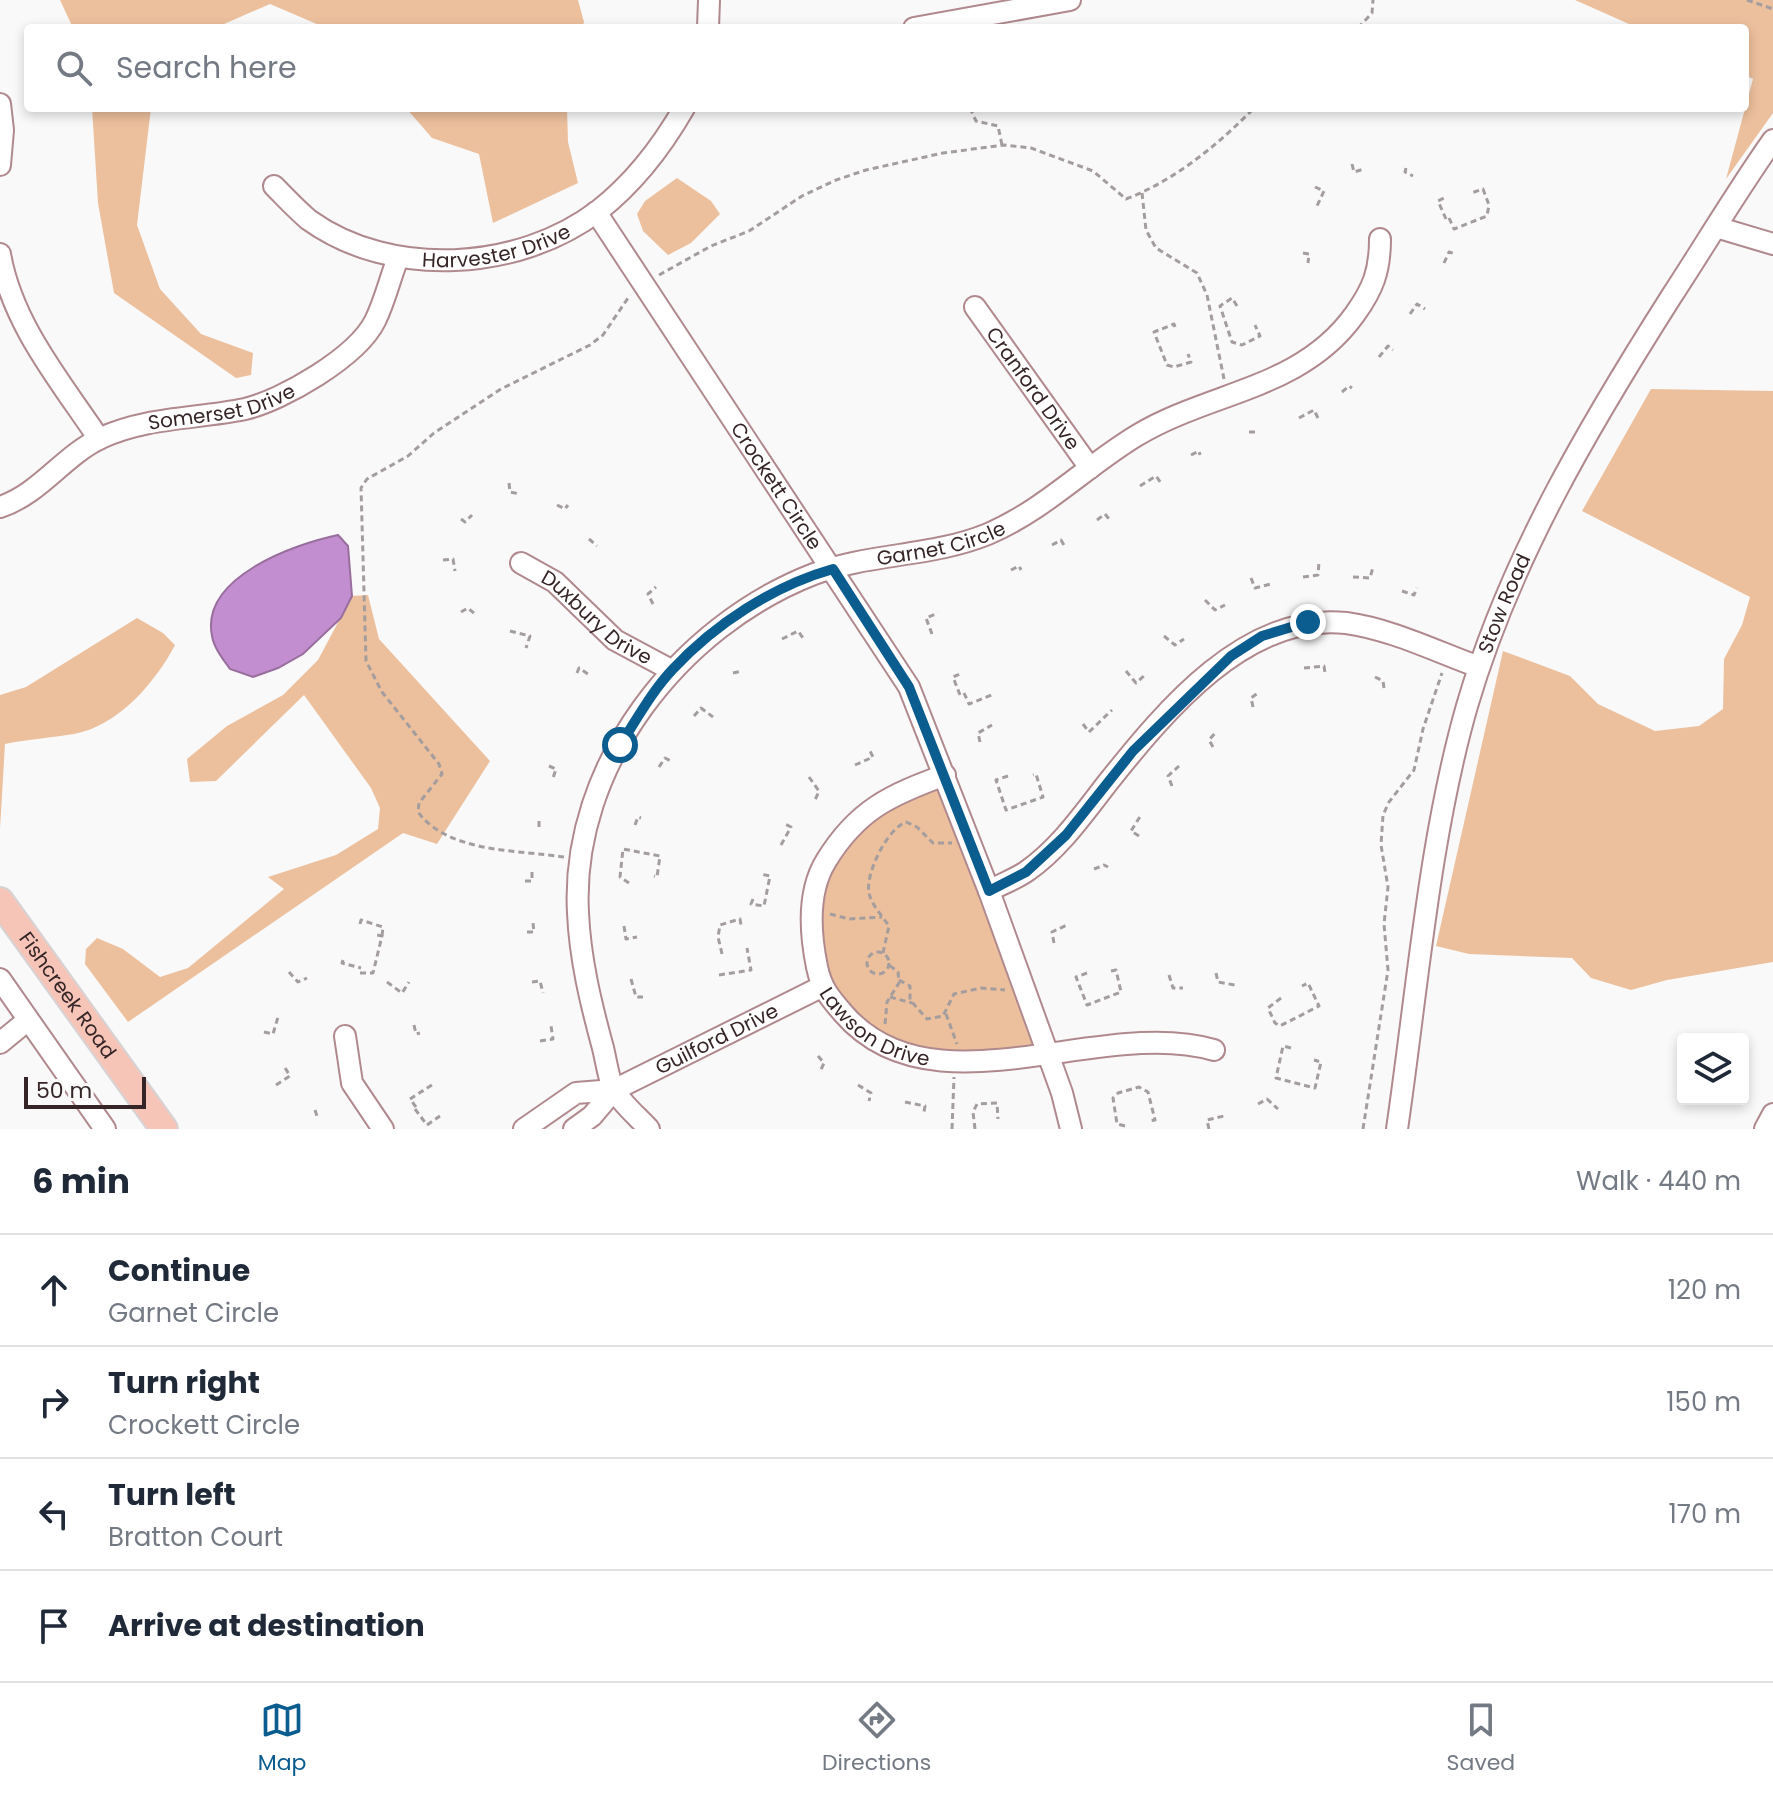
<!DOCTYPE html>
<meta charset="utf-8">
<style>
:root{--surface:#fff;--page:#f2f2f3;--text:#1f2937;--muted:#747a83;--line:#e0e1e3;--accent:#0b5d8f}
body{margin:0;font-family:Poppins,sans-serif;background:var(--page);color:var(--text)}
.controls{position:absolute;right:24px;bottom:24px;display:grid;overflow:hidden;border-radius:8px;box-shadow:0 4px 12px #0003}
.controls button{width:72px;height:72px;display:grid;place-items:center;padding:0;border:0;border-bottom:2px solid var(--line);background:var(--surface);color:var(--text);font:40px sans-serif}
.scale{position:absolute;left:24px;bottom:20px;width:122px;box-sizing:border-box;padding-left:8px;border:4px solid #352527;border-top:0;font-size:22px;line-height:28px;white-space:nowrap;color:#352527;-webkit-text-stroke:6px #f9f9f9;paint-order:stroke}
.stop{position:absolute;width:24px;height:24px;margin:-18px;border:6px solid #0b5d8f;border-radius:50%;background:#fff}
.stop.end{background:#0b5d8f;border-color:#fff;box-shadow:0 2px 8px #0008}
.list{margin:0;padding:0;list-style:none}
h2{display:flex;justify-content:space-between;align-items:center;height:104px;margin:0;padding:0 32px;font-size:34px}
h2 small{font-size:26px;font-weight:400;color:var(--muted)}
.list li{display:grid;grid-template-columns:52px 1fr auto;gap:24px;align-items:center;box-sizing:border-box;height:112px;padding:0 32px;border-top:2px solid var(--line)}
.list b{display:block;font-size:30px;white-space:nowrap}
.list p{margin:0;font-size:26px;white-space:nowrap;color:var(--muted)}
.list em{font-size:26px;font-style:normal;color:var(--muted)}
.icon{flex:none;width:44px;height:44px;fill:none;stroke:currentColor;stroke-width:2;stroke-linecap:round;stroke-linejoin:round}
.map{position:relative;flex:none;width:1773px;height:1129px;overflow:hidden}
.search{position:absolute;background:var(--surface);box-shadow:0 4px 12px #0003;left:24px;right:24px;top:24px;height:88px;display:flex;align-items:center;gap:20px;box-sizing:border-box;padding:0 28px;border-radius:8px;color:var(--muted);font-size:30px}
.sheet{height:552px;background:var(--surface)}
nav{display:flex;justify-content:space-around;align-items:center;box-sizing:border-box;height:112px;border-top:2px solid var(--line);background:var(--surface);font-size:22px;color:var(--muted)}
nav a{display:grid;justify-items:center;gap:4px}
nav .on{color:var(--accent)}
.map>svg:first-child{display:block}
.green{fill:#ecc09d}
.water{fill:#c28ecf;stroke:#986e9d;stroke-width:2}
.lines{fill:none;stroke-linecap:round;stroke-linejoin:round}
.minor-casing{stroke:#b0898e;stroke-width:24}
.major-casing{stroke:#d7d3d4;stroke-width:30}
.path{stroke:#a49d9e;stroke-width:3;stroke-dasharray:6 4;stroke-linecap:butt}
.minor{stroke:#fff;stroke-width:20}
.major{stroke:#f7c5b8;stroke-width:26}
.route{stroke:#0b5d8f;stroke-width:10}
.labels{text-anchor:middle;stroke-width:6;stroke-linejoin:round;paint-order:stroke}
.street-label{font-size:20px;fill:#352527;stroke:#f9f9f9}
</style>
<div class="map">
<svg width="1773" height="1129" viewBox="0 0 1773 1129">
<rect width="100%" height="100%" fill="#f9f9f9"/>
<g class="green">
<path d="M60,0H578L584,22L582,28H326L270,4L215,28H73Z"/>
<path d="M1575,0H1773V113L1726,179L1753,79L1745,75V28H1638Z"/>
<path d="M92,108H151L137,225L160,289L201,334L253,353L251,375L236,378L114,293L98,203Z"/>
<path d="M406,108H567L568,142L578,183L493,223L479,154L432,138Z"/>
<path d="M677,178L711,201L720,214L691,243L668,255L643,231L637,214L645,201Z"/>
<path d="M1651,389L1773,391V962L1667,980L1631,990L1591,978L1572,958L1469,954L1436,946L1503,651L1570,676L1598,704L1655,731L1699,726L1723,709L1724,659L1742,625L1750,597L1582,511Z"/>
<path d="M368,595L379,639L490,761L437,844L403,833L128,1022L85,964L86,949L97,938L123,949L160,977L188,968L284,889L268,877L336,855L378,829L380,808L371,788L304,695L216,781L190,782L187,759L227,726L283,695L318,660L352,596Z"/>
<path d="M137,618L163,633L175,645C155,683 118,726 74,734C51,738 28,739 5,744L0,829V695L26,687Z"/>
<path d="M945,775L1047,1053L953,1061L853,1024L811,939L839,840Z"/>
</g>
<path class="water" d="M338,535L348,546L352,596L341,618L303,654L278,668L253,677L230,669C223,659 214,648 212,636C200,577 295,544 338,535Z"/>
<g class="lines">
<g class="minor-casing">
<g id="minor">
<path d="M708,28L709,0"/>
<path d="M914,28L1070,0"/>
<path d="M0,104L3,130L0,165"/>
<path id="s1" d="M274,186C285,197 297,210 309,220C391,279 519,271 598,211C634,183 661,148 684,108"/>
<path id="s2" d="M596,212L909,687L989,891L1062,1093L1071,1129"/>
<path d="M1716,227L1773,244"/>
<path d="M0,254C12,324 61,382 99,439"/>
<path id="s3" d="M975,307L1090,468"/>
<path id="s4" d="M0,507C40,494 63,456 101,438C146,417 197,419 245,409C283,400 357,357 375,321C385,301 390,278 398,258"/>
<path id="s5" d="M521,563L555,582L615,640L671,670"/>
<path id="s6" d="M945,775C890,795 857,810 826,861C807,892 810,933 817,967C821,987 829,997 843,1013C932,1117 1100,1016 1214,1050"/>
<path d="M989,891C1001,884 1016,879 1027,871C1060,848 1084,813 1109,781C1165,711 1246,612 1346,623C1391,629 1437,652 1479,667"/>
<path d="M0,979L105,1129"/>
<path d="M345,1036L352,1083L383,1129"/>
<path d="M0,1043L28,1020"/>
<path id="s7" d="M524,1129L576,1093L614,1090L821,987"/>
<path d="M574,1129L592,1116L614,1090"/>
<path id="s8" d="M649,1129C638,1117 620,1102 613,1088C608,1076 606,1060 603,1048C591,1004 580,959 578,913C570,765 680,626 814,574C870,553 932,557 988,534C1044,510 1085,467 1136,436C1210,391 1301,390 1355,314C1373,289 1380,271 1380,239"/>
<path id="s9" d="M1397,1129C1417,993 1429,838 1467,706C1510,559 1589,426 1671,297C1705,245 1737,191 1773,140"/>
<path d="M1765,1129L1773,1114"/>
</g>
</g>
<g class="major-casing">
<g id="major">
<path id="s10" d="M0,901L164,1129"/>
</g>
</g>
<g class="path">
<path d="M1747,0L1773,9"/>
<path d="M1358,28L1372,13L1373,0"/>
<path d="M970,108L976,121L998,126L1002,145"/>
<path d="M1352,164L1354,172L1364,169"/>
<path d="M1406,168L1405,172L1413,176"/>
<path d="M1315,187L1324,191L1317,206"/>
<path d="M1142,193L1146,230L1156,248L1197,273L1207,295L1224,379"/>
<path d="M1449,218L1454,229L1487,216L1489,205L1483,189L1471,193"/>
<path d="M1446,219L1438,201L1446,197"/>
<path d="M1303,253L1309,254L1308,263"/>
<path d="M1444,263L1449,252L1456,254"/>
<path d="M659,275L711,246L749,231L802,196L836,180L866,170L943,153L1004,145L1031,148L1093,171L1126,199C1174,181 1219,144 1254,108"/>
<path d="M1237,306L1232,298L1220,306L1232,342L1242,345L1260,336L1255,325"/>
<path d="M1410,314L1417,304L1425,309"/>
<path d="M1175,327L1174,324L1154,332L1167,365L1174,367L1191,362L1188,354"/>
<path d="M1379,357L1388,346L1393,350"/>
<path d="M1342,392L1349,386L1352,388"/>
<path d="M1299,418L1314,410L1318,418"/>
<path d="M1249,432H1259"/>
<path d="M1191,455L1199,451L1200,455"/>
<path d="M509,483L510,492L520,494"/>
<path d="M1140,486L1156,476L1161,483"/>
<path d="M557,505L565,509L568,505"/>
<path d="M461,519L465,522L472,515"/>
<path d="M1097,520L1105,514L1109,519"/>
<path d="M589,539L597,546"/>
<path d="M1052,545L1061,540L1065,547"/>
<path d="M443,560L453,559L455,571"/>
<path d="M1011,570L1019,566L1021,570"/>
<path d="M1303,577L1318,575L1319,562"/>
<path d="M1353,577L1370,578L1373,567"/>
<path d="M1251,578L1255,588L1271,584"/>
<path d="M1402,591L1414,595L1417,588"/>
<path d="M1205,600L1215,610L1225,605"/>
<path d="M653,604L648,594L656,587"/>
<path d="M461,612L468,608L476,615"/>
<path d="M510,631L530,636L526,648"/>
<path d="M932,634L926,618L938,613"/>
<path d="M1164,636L1175,645L1184,639"/>
<path d="M782,639L798,631L803,638"/>
<path d="M1304,668L1324,666L1325,673"/>
<path d="M1126,671L1136,683L1146,674"/>
<path d="M577,673L579,668L591,676"/>
<path d="M733,673L742,671"/>
<path d="M1375,677L1383,681L1384,688"/>
<path d="M964,693L969,704L994,694"/>
<path d="M960,695L953,677L962,673"/>
<path d="M1253,707L1251,698L1258,693"/>
<path d="M694,716L701,708L713,717"/>
<path d="M1083,724L1089,732L1112,710"/>
<path d="M980,742L978,733L992,725"/>
<path d="M1213,747L1209,740L1217,731"/>
<path d="M855,765L873,757L869,749"/>
<path d="M549,766L556,769L553,778"/>
<path d="M659,767L665,758L673,762"/>
<path d="M1008,776L996,780L1006,810L1043,797L1036,774L1033,775"/>
<path d="M809,777L819,791L815,800"/>
<path d="M1172,786L1168,776L1179,766"/>
<path d="M539,821V829"/>
<path d="M635,825L638,817L641,818"/>
<path d="M1139,836L1131,831L1141,815"/>
<path d="M781,845L791,827L785,824"/>
<path d="M564,857C518,850 448,853 418,812L419,803L442,774L439,764L382,692L366,661L361,488L367,479L408,456L434,433L501,389L590,345L603,335L630,295"/>
<path d="M1094,869L1104,865L1108,867"/>
<path d="M525,881H532V871"/>
<path d="M629,883L620,877L623,849L660,856L657,877L654,876"/>
<path d="M753,899L751,904L764,906L770,876L760,874"/>
<path d="M830,914L849,919L882,917"/>
<path d="M360,924L361,920L383,927L382,936"/>
<path d="M624,926L626,939L637,937"/>
<path d="M527,932H534L533,923"/>
<path d="M1054,943L1052,932L1067,925"/>
<circle cx="878" cy="963" r="11"/>
<path d="M883,953L889,926C883,917 871,904 869,893C865,874 887,829 906,822L917,827L933,843H952"/>
<path d="M722,954L718,937L720,925L740,919L741,925"/>
<path d="M343,960L342,963L361,968"/>
<path d="M289,972L298,982L307,978"/>
<path d="M360,973H373L382,936L377,935"/>
<path d="M1087,973L1076,977L1087,1005L1121,992L1116,970L1111,971"/>
<path d="M1216,973L1218,982L1235,985"/>
<path d="M719,975L751,970L747,948"/>
<path d="M1169,975L1173,988H1183"/>
<path d="M631,979L636,997H643"/>
<path d="M899,980L910,986V1000L927,1019L943,1016L954,994L981,988L1005,990"/>
<path d="M387,982L402,993L409,982"/>
<path d="M532,982L540,981L543,993"/>
<path d="M890,997L912,1003"/>
<path d="M1281,998L1268,1008L1275,1023L1280,1026L1319,1006L1308,983L1302,986"/>
<path d="M946,1014L957,1044"/>
<path d="M885,1024L887,1002L899,983L898,972L889,965"/>
<path d="M414,1025L416,1034L420,1033"/>
<path d="M264,1032L273,1034L278,1017"/>
<path d="M540,1041L553,1039L551,1026"/>
<path d="M1291,1048L1283,1046L1276,1078L1315,1088L1321,1062L1314,1060"/>
<path d="M818,1056L824,1063L820,1072"/>
<path d="M276,1085L290,1076L284,1066"/>
<path d="M858,1085L871,1093L869,1101"/>
<path d="M905,1102L925,1106L924,1112"/>
<path d="M1258,1104L1267,1099L1278,1109"/>
<path d="M416,1107L410,1099L435,1083"/>
<path d="M415,1109L427,1125L440,1116"/>
<path d="M315,1110L318,1119"/>
<path d="M1125,1126L1117,1124L1113,1098L1118,1093L1139,1087L1148,1092L1155,1120L1149,1121"/>
<path d="M952,1129L954,1077"/>
<path d="M975,1129L973,1112L977,1104L997,1103L998,1119"/>
<path d="M1209,1129L1207,1120L1224,1116"/>
<path d="M1363,1129L1388,970L1384,924L1388,887L1381,845L1383,815L1389,802L1414,770L1423,729L1442,673"/>
</g>
<use href="#minor" class="minor"/>
<use href="#major" class="major"/>
</g>
<g class="lines">
<path class="route" d="M620,745C637,719 652,691 673,669C715,624 773,586 833,569L909,687L989,891L1026,872L1066,835L1133,751L1231,656L1262,636L1308,622"/>
</g>
<g class="labels">
<g class="street-label">
<text dy="7" stroke="none"><textPath href="#s1" startOffset="246">Harvester Drive</textPath></text>
<text dy="7" stroke="none"><textPath href="#s3" startOffset="100">Cranford Drive</textPath></text>
<text dy="7" stroke="none"><textPath href="#s4" startOffset="248">Somerset Drive</textPath></text>
<text dy="7" stroke="none"><textPath href="#s2" startOffset="328">Crockett Circle</textPath></text>
<text dy="7" stroke="none"><textPath href="#s8" startOffset="804">Garnet Circle</textPath></text>
<text dy="7" stroke="none"><textPath href="#s9" startOffset="538">Stow Road</textPath></text>
<text dy="7" stroke="none"><textPath href="#s5" startOffset="94">Duxbury Drive</textPath></text>
<text dy="7" stroke="none"><textPath href="#s10" startOffset="116">Fishcreek Road</textPath></text>
<text dy="7" stroke="none"><textPath href="#s6" startOffset="348">Lawson Drive</textPath></text>
<text dy="7" stroke="none"><textPath href="#s7" startOffset="216">Guilford Drive</textPath></text>
</g>
</g>
</svg>
<div class="controls">
<button><svg class="icon" aria-label="layers" viewBox="0 0 24 24"><path d="M12 4l9 5-9 5-9-5zM3 14l9 5 9-5"/></svg></button>
</div>
<div class="scale">50 m</div>
<div class="stop" style="left:620px;top:745px"></div>
<div class="stop end" style="left:1308px;top:622px"></div>
<div class="search"><svg class="icon" aria-label="search" viewBox="0 0 24 24"><circle cx="10" cy="10" r="6"/><path d="M15 15l6 6"/></svg>Search here</div>
</div>
<section class="sheet">
<h2>6 min<small>Walk · 440 m</small></h2>
<ul class="list">
<li><svg class="icon" aria-label="ahead" viewBox="0 0 24 24"><path d="M12 20V5M6 11l6-6 6 6"/></svg><div><b>Continue</b><p>Garnet Circle</p></div><em>120 m</em></li>
<li><svg class="icon" aria-label="right" viewBox="0 0 24 24"><path d="M7 20v-9h11M14 6l5 5-5 5"/></svg><div><b>Turn right</b><p>Crockett Circle</p></div><em>150 m</em></li>
<li><svg class="icon" aria-label="left" viewBox="0 0 24 24"><path d="M17 20v-9H6M10 6l-5 5 5 5"/></svg><div><b>Turn left</b><p>Bratton Court</p></div><em>170 m</em></li>
<li><svg class="icon" aria-label="arrive" viewBox="0 0 24 24"><path d="M6 21V4h12l-3 4 3 4H6"/></svg><div><b>Arrive at destination</b></div></li>
</ul>
</section>
<nav>
<a class="on"><svg class="icon" aria-label="map" viewBox="0 0 24 24"><path d="M3 6l6-2 6 2 6-2v14l-6 2-6-2-6 2zM9 4v14M15 6v14"/></svg>Map</a>
<a><svg class="icon" aria-label="directions" viewBox="0 0 24 24"><path d="M12 3l9 9-9 9-9-9zM9 14v-3h6M13 9l2 2-2 2"/></svg>Directions</a>
<a><svg class="icon" aria-label="saved" viewBox="0 0 24 24"><path d="M7 4h10v16l-5-4-5 4z"/></svg>Saved</a>
</nav>
